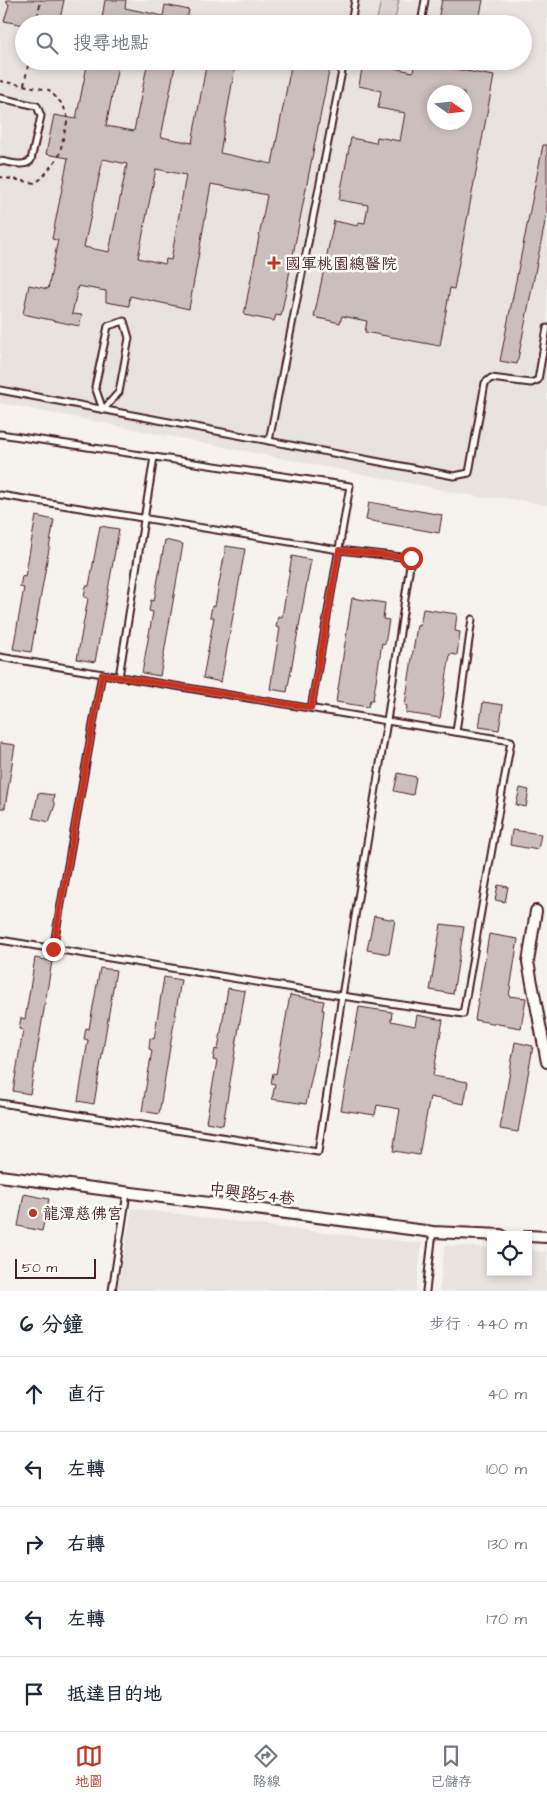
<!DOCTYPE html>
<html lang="zh-TW">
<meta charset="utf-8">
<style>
:root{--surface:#fff;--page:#f2f2f3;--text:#1f2937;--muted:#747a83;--line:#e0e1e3;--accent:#c8321e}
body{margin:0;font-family:"Architects Daughter","LXGW WenKai TC",sans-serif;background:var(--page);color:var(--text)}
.controls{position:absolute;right:15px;bottom:15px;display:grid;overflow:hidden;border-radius:0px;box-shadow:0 2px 8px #0003}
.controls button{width:45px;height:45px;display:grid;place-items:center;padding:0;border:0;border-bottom:1px solid var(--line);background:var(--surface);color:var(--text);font:25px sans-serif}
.compass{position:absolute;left:427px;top:85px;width:45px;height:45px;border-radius:50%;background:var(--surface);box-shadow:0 2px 8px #0003;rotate:104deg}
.scale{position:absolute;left:15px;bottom:12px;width:81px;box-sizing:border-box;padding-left:5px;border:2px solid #4a1f2b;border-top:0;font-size:14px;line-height:18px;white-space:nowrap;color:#4a1f2b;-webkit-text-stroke:4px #fdfcf7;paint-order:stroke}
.stop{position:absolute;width:15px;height:15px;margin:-11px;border:4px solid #c8321e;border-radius:50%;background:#fff}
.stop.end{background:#c8321e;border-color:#fff;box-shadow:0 1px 5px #0008}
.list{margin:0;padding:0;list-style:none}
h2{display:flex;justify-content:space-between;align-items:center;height:65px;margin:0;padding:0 20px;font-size:21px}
h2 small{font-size:16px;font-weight:400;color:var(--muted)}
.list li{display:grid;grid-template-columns:32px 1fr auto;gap:15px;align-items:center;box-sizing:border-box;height:75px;padding:0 20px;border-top:1px solid var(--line)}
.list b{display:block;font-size:19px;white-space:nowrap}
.list em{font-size:16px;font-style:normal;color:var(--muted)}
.icon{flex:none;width:28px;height:28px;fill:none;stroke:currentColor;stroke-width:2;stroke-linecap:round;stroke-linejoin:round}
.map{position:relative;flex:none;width:547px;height:1291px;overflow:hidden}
.search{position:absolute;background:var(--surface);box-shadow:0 2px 8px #0003;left:15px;right:15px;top:15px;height:55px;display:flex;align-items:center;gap:12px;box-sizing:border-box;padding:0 18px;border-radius:28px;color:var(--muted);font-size:19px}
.sheet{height:440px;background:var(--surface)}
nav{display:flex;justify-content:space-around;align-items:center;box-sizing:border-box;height:70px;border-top:1px solid var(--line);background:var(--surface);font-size:14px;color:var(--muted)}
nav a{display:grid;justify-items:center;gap:2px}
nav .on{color:var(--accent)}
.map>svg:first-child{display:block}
.built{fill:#e9e3e0;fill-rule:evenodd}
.green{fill:#dcd4d2;stroke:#937a7e}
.building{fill:#cbbfbe;stroke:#4a1f2b;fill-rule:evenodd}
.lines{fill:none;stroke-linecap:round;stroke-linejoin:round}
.service-casing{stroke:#4a1f2b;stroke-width:9}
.minor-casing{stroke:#4a1f2b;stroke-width:14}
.path{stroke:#4a1f2b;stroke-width:2;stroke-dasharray:4 4;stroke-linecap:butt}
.service{stroke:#fdfcf7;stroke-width:5}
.minor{stroke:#fdfcf7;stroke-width:10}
.route{stroke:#c8321e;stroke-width:6}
.poi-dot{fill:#c8321e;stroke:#fdfcf7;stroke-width:2}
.labels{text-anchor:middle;stroke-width:5;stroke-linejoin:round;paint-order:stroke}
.poi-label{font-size:16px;fill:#4a1f2b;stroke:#fdfcf7;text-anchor:start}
.street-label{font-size:16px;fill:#4a1f2b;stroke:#fdfcf7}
</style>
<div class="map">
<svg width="547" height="1291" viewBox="0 0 547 1291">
<rect width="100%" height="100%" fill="#f6f3ef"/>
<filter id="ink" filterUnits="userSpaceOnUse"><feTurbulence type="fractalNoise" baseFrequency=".02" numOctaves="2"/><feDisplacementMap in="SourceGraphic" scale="10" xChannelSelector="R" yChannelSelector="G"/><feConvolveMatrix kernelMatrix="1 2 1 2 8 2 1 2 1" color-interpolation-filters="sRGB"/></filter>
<g filter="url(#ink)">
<g class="built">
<path d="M0,0H547V505L504,498H484L0,403ZM24,24H523V61H24ZM434,92H464V122H434Z"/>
<path d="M132,1208L291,1229L422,1243L416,1291H117Z"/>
<path d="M445,1245L491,1248V1272H528V1250L547,1252V1291H439Z"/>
</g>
<path class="green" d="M381,0H399L394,24H376Z"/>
<g class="building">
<path d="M6,0H64L59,24L24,25L4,21L9,5Z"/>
<path d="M105,0H126L125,8L163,16L165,5L189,10L186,24H101Z"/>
<path d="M442,0H483L478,24H437Z"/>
<path d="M88,61H119L106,126L134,131L148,61H176L161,137L192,143L207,61H236L220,153L272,164L292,61H331L281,316L276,315L274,321L244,315L267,195L211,184L189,309L130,296L129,306L106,302V291L78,286L72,314L82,315L79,326L23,314L29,285L48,289L58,240L52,239L68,158L46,154L54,115L76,119ZM103,159L127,164L109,252L84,247ZM156,169L186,175L171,260L166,259L165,264L138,258Z"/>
<path d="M363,62L413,72L415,62L494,76L454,289L450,288L440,346L365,332L367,321L342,316L340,323L314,317L334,221L358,226L359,222L365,223L368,205L339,200L351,138L376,143L377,137L400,141L405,113L378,108L381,91L359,86ZM434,92H464V122H434Z"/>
<path d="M543,145H547V212L517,364L500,361Z"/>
<path d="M369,502L442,515L439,533L366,520Z"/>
<path d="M36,516L54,520L31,652L13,649L24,588L20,587L22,576L25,577Z"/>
<path d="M100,526L119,529L95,662L77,659L88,598L84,597L86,586H89Z"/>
<path d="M165,540L183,544L160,676L142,673L153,612L149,611L151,600L154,601Z"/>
<path d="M226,546L245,549L221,682L203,678L214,617H210L212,606H215Z"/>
<path d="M292,556L311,560L287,692L270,689L280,628L276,627L278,616L282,617Z"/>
<path d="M352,598L385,603L383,619L389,620L385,644L382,643L373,700H370L368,707L336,702Z"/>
<path d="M423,609L457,614L455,631L460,632L457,655L450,654L440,718L406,713L407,706L405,705L417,625L420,626Z"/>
<path d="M483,702L503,705L499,730L479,727Z"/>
<path d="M0,743L15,745L5,808H0Z"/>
<path d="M398,773L416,777L413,795L394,791Z"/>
<path d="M520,788L529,790L526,807L516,805Z"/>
<path d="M38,793L54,795L53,801L55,805L49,822L33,818Z"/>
<path d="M512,830L541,834L538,850L510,845Z"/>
<path d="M498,885L508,887L505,902L495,900Z"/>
<path d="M374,916L395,920L389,954L367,950Z"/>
<path d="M441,924L464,927L453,994L430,990Z"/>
<path d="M489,934L518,939L509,996L526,998L521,1028L475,1020Z"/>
<path d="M35,958L52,961L30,1094L13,1091L23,1030L19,1029L21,1018L25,1019Z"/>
<path d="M100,968L116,970L94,1104L78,1101L88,1040L84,1039L86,1028L89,1029Z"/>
<path d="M164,977L181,980L159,1114L142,1111L152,1050L149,1049L150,1038L154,1039Z"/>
<path d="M228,988L245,991L223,1125L206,1122L217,1061L213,1060L215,1049L218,1050Z"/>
<path d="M290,995L324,1001L322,1010H324L321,1034L306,1104L272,1099L275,1084L271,1083L273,1073L276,1074Z"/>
<path d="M359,1007L392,1012L391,1021L415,1026L417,1015L443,1020L433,1076L468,1082L464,1104L430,1097L419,1155L393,1151L400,1109L377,1105L375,1115L341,1110Z"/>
<path d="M515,1042L533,1046L518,1132L500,1129Z"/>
<path d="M24,1194L49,1199L42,1231L18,1226Z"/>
</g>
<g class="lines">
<g class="service-casing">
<g id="service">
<path d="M351,24L355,0"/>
<path d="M421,24L425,0"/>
<path d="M0,98L37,106L41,116L31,160C24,168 10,162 0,161"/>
<path d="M124,321L129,338L119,392L103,410L95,387L108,326Z"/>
<path d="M0,390L454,476L469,473L485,383L491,378L531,383L538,380L547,328"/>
<path d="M0,434L350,486L311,708"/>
<path d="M269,441L344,61"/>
<path d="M0,495L339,550L411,558L387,721L511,741L463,1014L342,996L318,1152L0,1103"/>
<path d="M0,657L387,721L342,996L0,940"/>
<path d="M119,677L154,457"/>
<path d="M456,732L472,619"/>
<path d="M53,949L102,674"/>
<path d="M112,1291L127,1193"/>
<path d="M426,1291L433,1232"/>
</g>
</g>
<g class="minor-casing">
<g id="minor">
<path d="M536,911L528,962L547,1062"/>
<path d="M0,1176L433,1232L501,1235"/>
<path d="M528,1236L547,1237"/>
</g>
</g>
<g class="path">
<path d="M36,24L41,0"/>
<path d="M0,81L49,90L63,105L68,118L59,156L42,178L35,183L0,177"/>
<path d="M24,85L29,61"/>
</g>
<use href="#service" class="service"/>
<use href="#minor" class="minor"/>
</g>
</g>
<g class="lines" filter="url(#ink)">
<path class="route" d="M53,949L102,674L311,708L339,550L411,558"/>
</g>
<g class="poi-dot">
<path d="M271.5 255.5h5v5h5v5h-5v5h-5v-5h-5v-5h5z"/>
<circle cx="33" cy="1213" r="5"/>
</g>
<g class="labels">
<g class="poi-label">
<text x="285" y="269">國軍桃園總醫院</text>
<text x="43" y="1219">龍潭慈佛宮</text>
</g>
<g class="street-label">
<text transform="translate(252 1193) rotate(7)" y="6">中興路54巷</text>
</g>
</g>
</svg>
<div class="controls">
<button><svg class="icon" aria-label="locate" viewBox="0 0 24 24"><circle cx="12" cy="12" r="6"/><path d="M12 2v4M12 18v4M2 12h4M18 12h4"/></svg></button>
</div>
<svg class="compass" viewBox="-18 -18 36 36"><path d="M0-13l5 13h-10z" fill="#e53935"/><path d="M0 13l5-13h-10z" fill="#747a83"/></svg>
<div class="scale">50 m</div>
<div class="stop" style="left:411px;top:558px"></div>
<div class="stop end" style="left:53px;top:949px"></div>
<div class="search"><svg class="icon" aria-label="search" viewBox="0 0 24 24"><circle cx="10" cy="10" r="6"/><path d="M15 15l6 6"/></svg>搜尋地點</div>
</div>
<section class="sheet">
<h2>6 分鐘<small>步行 · 440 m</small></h2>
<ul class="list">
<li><svg class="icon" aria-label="ahead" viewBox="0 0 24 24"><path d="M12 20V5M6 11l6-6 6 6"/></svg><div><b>直行</b></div><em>40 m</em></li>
<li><svg class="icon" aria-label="left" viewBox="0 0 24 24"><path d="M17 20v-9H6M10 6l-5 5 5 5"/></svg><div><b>左轉</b></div><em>100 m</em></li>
<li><svg class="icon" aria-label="right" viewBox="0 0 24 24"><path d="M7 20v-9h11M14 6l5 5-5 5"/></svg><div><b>右轉</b></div><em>130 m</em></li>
<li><svg class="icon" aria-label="left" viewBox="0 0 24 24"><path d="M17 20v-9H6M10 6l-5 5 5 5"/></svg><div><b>左轉</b></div><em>170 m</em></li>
<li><svg class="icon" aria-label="arrive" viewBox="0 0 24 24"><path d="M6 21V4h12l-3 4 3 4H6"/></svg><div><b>抵達目的地</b></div></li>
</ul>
</section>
<nav>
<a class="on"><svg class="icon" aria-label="map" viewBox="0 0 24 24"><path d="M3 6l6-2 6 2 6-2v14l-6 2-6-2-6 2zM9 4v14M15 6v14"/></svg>地圖</a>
<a><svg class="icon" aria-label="directions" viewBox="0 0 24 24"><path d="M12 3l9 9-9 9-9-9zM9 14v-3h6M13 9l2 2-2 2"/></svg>路線</a>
<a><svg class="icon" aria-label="saved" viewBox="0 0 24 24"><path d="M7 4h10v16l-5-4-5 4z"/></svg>已儲存</a>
</nav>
